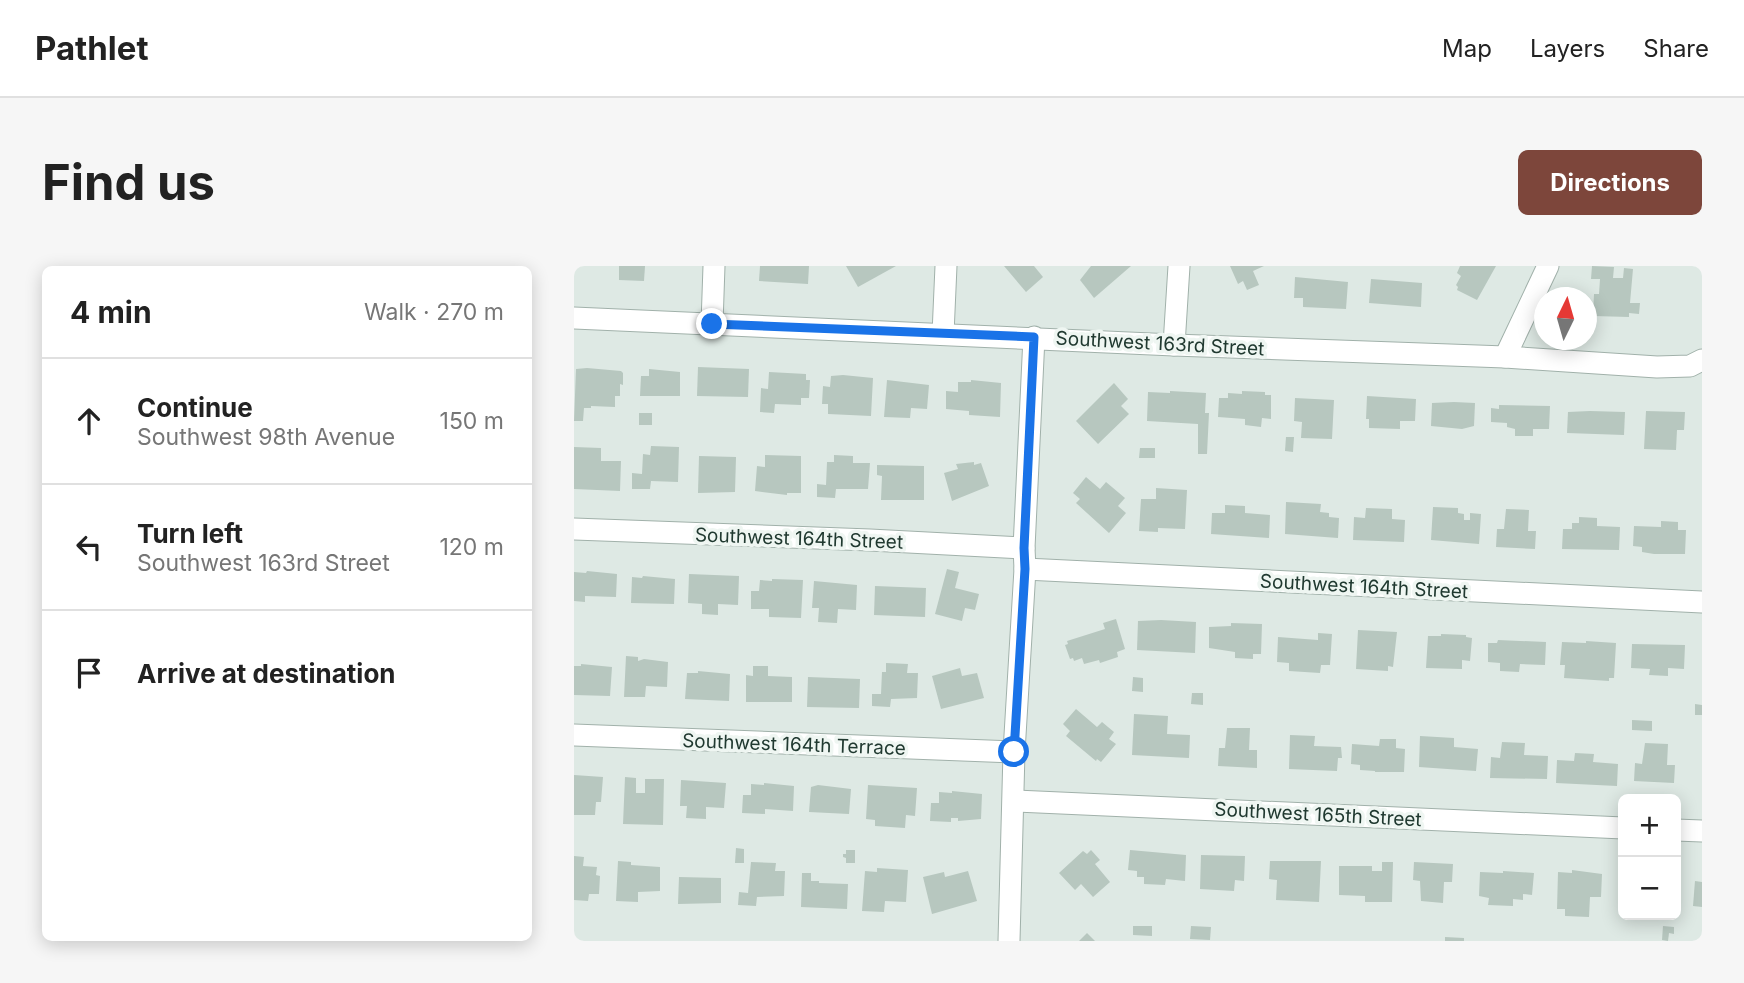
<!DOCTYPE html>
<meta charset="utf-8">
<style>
:root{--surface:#fff;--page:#f6f6f6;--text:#222;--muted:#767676;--line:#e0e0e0;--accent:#7d463b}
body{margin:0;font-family:Inter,sans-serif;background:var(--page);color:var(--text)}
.controls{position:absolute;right:21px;bottom:21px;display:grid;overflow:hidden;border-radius:10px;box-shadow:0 4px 18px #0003}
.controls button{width:63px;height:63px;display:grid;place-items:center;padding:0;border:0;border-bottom:2px solid var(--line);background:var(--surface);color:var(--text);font:35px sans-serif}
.compass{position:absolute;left:960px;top:21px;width:63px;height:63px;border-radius:50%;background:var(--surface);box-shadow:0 4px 18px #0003;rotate:5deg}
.stop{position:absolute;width:21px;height:21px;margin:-16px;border:5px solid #1a73e8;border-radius:50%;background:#fff}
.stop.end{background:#1a73e8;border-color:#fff;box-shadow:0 2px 7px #0008}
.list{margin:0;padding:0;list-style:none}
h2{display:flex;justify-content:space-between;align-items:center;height:91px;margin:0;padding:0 28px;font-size:30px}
h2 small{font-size:23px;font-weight:400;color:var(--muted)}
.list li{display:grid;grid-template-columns:46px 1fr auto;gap:21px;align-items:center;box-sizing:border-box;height:126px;padding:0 28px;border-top:2px solid var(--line)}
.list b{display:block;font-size:26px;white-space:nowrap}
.list p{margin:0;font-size:23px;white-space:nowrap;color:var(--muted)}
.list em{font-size:23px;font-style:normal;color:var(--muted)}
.icon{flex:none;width:38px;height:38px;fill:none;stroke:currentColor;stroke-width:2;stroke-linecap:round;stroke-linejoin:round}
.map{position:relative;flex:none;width:1128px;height:675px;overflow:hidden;border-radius:10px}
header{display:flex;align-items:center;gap:42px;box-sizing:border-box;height:98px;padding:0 35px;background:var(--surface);border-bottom:2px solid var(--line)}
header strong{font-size:33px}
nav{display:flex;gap:38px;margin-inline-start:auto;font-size:24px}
.intro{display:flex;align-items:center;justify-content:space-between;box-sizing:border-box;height:168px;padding:0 42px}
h1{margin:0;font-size:49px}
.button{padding:18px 32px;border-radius:10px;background:var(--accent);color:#fff;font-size:24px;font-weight:700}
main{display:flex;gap:42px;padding:0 42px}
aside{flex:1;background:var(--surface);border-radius:10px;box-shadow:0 4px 18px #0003}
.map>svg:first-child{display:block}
.building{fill:#b7c7bf}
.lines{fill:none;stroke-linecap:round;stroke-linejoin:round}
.minor-casing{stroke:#a1b1aa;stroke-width:23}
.minor{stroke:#fff;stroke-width:21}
.route{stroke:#1a73e8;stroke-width:9}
.labels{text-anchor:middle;stroke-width:7;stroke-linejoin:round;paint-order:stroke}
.street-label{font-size:19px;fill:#203930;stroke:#eff6f2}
</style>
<header>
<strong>Pathlet</strong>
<nav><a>Map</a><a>Layers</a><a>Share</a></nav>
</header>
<div class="intro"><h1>Find us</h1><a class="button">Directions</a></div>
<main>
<aside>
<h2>4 min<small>Walk · 270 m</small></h2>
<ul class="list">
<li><svg class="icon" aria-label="ahead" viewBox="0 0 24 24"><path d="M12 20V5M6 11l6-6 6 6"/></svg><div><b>Continue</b><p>Southwest 98th Avenue</p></div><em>150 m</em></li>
<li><svg class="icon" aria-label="left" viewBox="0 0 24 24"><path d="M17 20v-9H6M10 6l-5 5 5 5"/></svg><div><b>Turn left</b><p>Southwest 163rd Street</p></div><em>120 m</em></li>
<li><svg class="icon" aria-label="arrive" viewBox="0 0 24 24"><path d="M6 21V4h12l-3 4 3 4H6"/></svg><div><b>Arrive at destination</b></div></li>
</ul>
</aside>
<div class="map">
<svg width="1128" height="675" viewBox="0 0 1128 675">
<rect width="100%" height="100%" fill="#dee9e4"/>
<g class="building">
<path d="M45,0H71L70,15L45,14Z"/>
<path d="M186,0H235L234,18L185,15Z"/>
<path d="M272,0H322L284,21Z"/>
<path d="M430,0H460L469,11L452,26Z"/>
<path d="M517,0H557L520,32L506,14Z"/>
<path d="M656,0H690L679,5L685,19L673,24L669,15L664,18Z"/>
<path d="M886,0H922L903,34L883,24L884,21L882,19L887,10L883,7Z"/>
<path d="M1018,0L1040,1L1039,12H1049L1050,2L1059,3L1056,37H1066L1065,48L1055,47V51L1019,50L1020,28H1025L1026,13H1017Z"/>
<path d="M721,11L774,16L772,43L729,41V32H720Z"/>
<path d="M797,13L848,17L847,41L795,37Z"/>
<path d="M124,101L175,103L174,131L123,130Z"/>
<path d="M13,102L47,105L49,107V119L46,118V130H41V141L17,140V142H10L9,155H0L2,103Z"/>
<path d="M75,103L106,106V130H66L67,110H75Z"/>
<path d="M195,106L232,108V114H236L235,132H227V139L201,138L200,147L186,146L187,122L194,123Z"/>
<path d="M269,109L299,112L297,150L254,148V138H248L249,120L256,121L257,110Z"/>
<path d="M313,114L355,119L353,143L337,142L336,152L310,151Z"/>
<path d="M397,114L427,117L426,151L395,149V145L372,143V125L384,126V116H397Z"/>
<path d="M540,117L554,133L547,140L555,148L524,178L502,155Z"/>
<path d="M596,125L632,127L631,147H635L633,188H624V158L573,155L574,126L596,127Z"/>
<path d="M668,125L691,126V129H697V153L688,152L687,161L671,159V153L644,151L645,132H654V127L668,128Z"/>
<path d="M793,130L842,133L841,155H826V163L795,162V153H792Z"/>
<path d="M721,132L760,134L758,173L727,172L728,156L720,155Z"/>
<path d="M880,136L901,137L900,160L888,163L857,160L858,137Z"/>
<path d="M925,139L976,140L975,163H959V170H941V163L933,161V157L917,156V142L925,143Z"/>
<path d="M1016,145L1051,146L1050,169L993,167L994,146Z"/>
<path d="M1072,145L1111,146L1110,164H1103L1102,184L1070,183Z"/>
<rect x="65" y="147" width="13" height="12"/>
<path d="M712,171H720L719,186L711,185Z"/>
<path d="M77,180L105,181L104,216L77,215L76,223H58V207L68,208L69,188L76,189Z"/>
<path d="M0,181L27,182V195H47L46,225L0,223Z"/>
<path d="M566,182H581V192H565Z"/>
<path d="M191,189L227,190V227H213V229L181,225L183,200L191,201Z"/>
<path d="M260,189L279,190V197H296L294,223H262L261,232L243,231V218L252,219L253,196H260Z"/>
<path d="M125,190L162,191L161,226L124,227Z"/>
<path d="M400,196V199L407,197L415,220L378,235L370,207L384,203L382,198Z"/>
<path d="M303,199L350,200V234H307L308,210L303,209Z"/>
<path d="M512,211L526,223L532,216L551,232L544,240L552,247L535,267L502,237L506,233L499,227Z"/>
<path d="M582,222L613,224L611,263L584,262V266L565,265L567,233H582Z"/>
<path d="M712,236L747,238L746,246L755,247V251L765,252L764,272L711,268Z"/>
<path d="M651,239L671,240V247L696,249L695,272L637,268L638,247H651Z"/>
<path d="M859,241L884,242V247L890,248V254H896V247L907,248L905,278L857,274Z"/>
<path d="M792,242L818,243V253L831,254L830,276L779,274L780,251L791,252Z"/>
<path d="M932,243L955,244L954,265H962L961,283L922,281L923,263H930Z"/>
<path d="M1005,251L1023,252V260L1046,261L1045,284L988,283L989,263H998V257H1005Z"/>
<path d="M1087,255L1104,256V264H1112L1111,288H1080L1068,286V281L1059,280L1060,260L1087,261Z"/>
<path d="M373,303L385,306L381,322L405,328L401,344L391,342L388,355L361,348Z"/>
<path d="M13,305L43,308L42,331L11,330V336L0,335V306L12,307Z"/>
<path d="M115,308L165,310L164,339L144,338V349L128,348V338L114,337Z"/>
<path d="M69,310L101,313L100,338L57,337L58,311L68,312Z"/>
<path d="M198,313L229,314L227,352L195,351V343H177V325H185L186,314L198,315Z"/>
<path d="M240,315L283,319L282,344L264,343L263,357L244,356L245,342H238Z"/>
<path d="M301,320L352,322L351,351L300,349Z"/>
<path d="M542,353L551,383L543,386L544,391L526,397L525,394L510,398L508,392L500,395L499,392L496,393L491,379L494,378L493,375L531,363L529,357Z"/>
<path d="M587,354L622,356L621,387L563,384L564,355Z"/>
<path d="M657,357L688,358L687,388H679V393L661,392V386L635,382V361L657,360Z"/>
<path d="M784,364L823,366L819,401L814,400V405L782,403Z"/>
<path d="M744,367L758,368L756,399H747L746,407L715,405V397L703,396L704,371L744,374Z"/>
<path d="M867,368L892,369V371L898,372L896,395L888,394V403L852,402L854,370H867Z"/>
<path d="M924,374L972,376L971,399L946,398L945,406L926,405V397L914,396V377H923Z"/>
<path d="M1012,375L1042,377L1040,412H1035V415L990,412L991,399H986L988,376L1012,377Z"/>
<path d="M1058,378L1111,379L1110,403L1094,402V410L1075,409L1076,403L1057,402Z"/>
<path d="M52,390L64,391V395L70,393L94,396L93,421L72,420L71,431H50Z"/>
<path d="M312,397L334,398L333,407H344L343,432L317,433L316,441L298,440V428H307L308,406H312Z"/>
<path d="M7,398L38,401L36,430L0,429V400H7Z"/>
<path d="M179,400H194V410L218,411V436H172V409L179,410Z"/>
<path d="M386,402L388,410L403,407L410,432L367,443L358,410Z"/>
<path d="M124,405L156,408L155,435L111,433L113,407H124Z"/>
<path d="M234,411L286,413L285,442L233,441Z"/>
<path d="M559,411L569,412V426L558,425Z"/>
<path d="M618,427H629V439L617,438Z"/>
<path d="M1121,438L1128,439V449H1121Z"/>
<path d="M502,443L523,461L528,456L540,466L535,473L542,478L527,496L523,493L522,495L492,470L496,465L489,458Z"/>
<path d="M560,448L594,450L593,468L616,469L615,492L558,489Z"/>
<path d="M1058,454L1078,455V465L1058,464Z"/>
<path d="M653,462H676L675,484H683V502L644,500L645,482H651Z"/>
<path d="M716,469L741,470L740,480L767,481L768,492H764L763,505L715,503Z"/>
<path d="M846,470L880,472V481L904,483L902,505L845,501Z"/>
<path d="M806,473H822V482L831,483L830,506H801V505L786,504V499L777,498L778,478L805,480Z"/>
<path d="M928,476L951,477L950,489L974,490L973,513L916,512L917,491L926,492Z"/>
<path d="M1071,477L1094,478L1093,499H1101L1100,517L1060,515L1061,497L1068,498Z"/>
<path d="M1001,487L1020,488L1019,496L1044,498L1043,520L982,517L983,494L1000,495Z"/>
<path d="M0,509L29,511L27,536H22L21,549H0Z"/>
<path d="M51,511L62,512V527H71V513H90L89,559L49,558Z"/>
<path d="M107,514L152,517L150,542L132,541V553L112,552L113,540H106Z"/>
<path d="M190,517L220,520L219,545L191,543V548L168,547L169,529H177V518L190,519Z"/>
<path d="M244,519L277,523L275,548L235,546L237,521Z"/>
<path d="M294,519L343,522L341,550L332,549L331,562L301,560V554L292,553Z"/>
<path d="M378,525L408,528L407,553L384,555V552H377V556L356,555L357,537H365V526L378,527Z"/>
<path d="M162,582L170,583V597H161Z"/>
<path d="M272,584H281V597H272V592L269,591V588H272Z"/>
<path d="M517,584L526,594L521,598L536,616L519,631L507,618L501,624L485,607L509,585L513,588Z"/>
<path d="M556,584L612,589L611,615L592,613L591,619L570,618V611H563V605L554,604Z"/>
<path d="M627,589L671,590L670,615L661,614L660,625L626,623Z"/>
<path d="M0,590L10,591L9,600L23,601L22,609L26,610L25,628H15L14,635L0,634Z"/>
<path d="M44,595L57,596V599L86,601V625L64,626V636L42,635Z"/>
<path d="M696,595H747L745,636L702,634L703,614L695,613Z"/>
<path d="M177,596L202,597L201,605H211L210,630L183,631L182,640L164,639L165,626L174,627Z"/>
<path d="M808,596H819L818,636H791V630L765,629V600H798V605H808Z"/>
<path d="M840,596L879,598L878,616H870L869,637L847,635L846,615L839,614Z"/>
<path d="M303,602L334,604L332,636L311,635L310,646L288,645L291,605L303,606Z"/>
<path d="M998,604L1028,608L1027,631H1016L1015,651L991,650V643H983L984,606L998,607Z"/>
<path d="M394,605L403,635L358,648L349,611L370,606L371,611Z"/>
<path d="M929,605L960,607L958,629L949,628V634L939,633V640L914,639L915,632L905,630L906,606L929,607Z"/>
<path d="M228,607H237V615H245V617L274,618L273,643L227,641Z"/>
<path d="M105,611L147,612V637L104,638Z"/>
<path d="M1121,615L1128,616V641L1119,640Z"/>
<path d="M1102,616H1105L1104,634H1102Z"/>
<path d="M559,660H578V670L559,669Z"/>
<path d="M617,660L637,661L636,674L616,673Z"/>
<path d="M1089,660L1100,661V668L1095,667L1094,675L1088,674Z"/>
<path d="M513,667L521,675H505Z"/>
<path d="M871,671L890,672V675H871Z"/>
</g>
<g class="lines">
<g class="minor-casing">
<g id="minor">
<path d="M0,52L600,79L931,91L1083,101L1116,100L1128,94"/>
<path d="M138,58L140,0"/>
<path d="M369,68L372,0"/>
<path d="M600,79L605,0"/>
<path d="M931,91L974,0"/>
<path d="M0,263L296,274L450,282"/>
<path d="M451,303L1128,336"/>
<path d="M0,469L440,486"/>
<path d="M440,535L1049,562"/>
<path d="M1102,564L1128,565"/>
<path d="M435,675L440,486L451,303L450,282L460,71"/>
</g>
</g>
<use href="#minor" class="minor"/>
</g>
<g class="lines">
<path class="route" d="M138,58L460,71L450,282L451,303L440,486"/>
</g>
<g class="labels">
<g class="street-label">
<text transform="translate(586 77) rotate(3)" y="7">Southwest 163rd Street</text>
<text transform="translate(225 272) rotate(2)" y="7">Southwest 164th Street</text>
<text transform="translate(790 320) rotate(3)" y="7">Southwest 164th Street</text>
<text transform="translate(220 478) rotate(2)" y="7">Southwest 164th Terrace</text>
<text transform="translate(744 548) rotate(3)" y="7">Southwest 165th Street</text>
</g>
</g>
</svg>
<div class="controls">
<button>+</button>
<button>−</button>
</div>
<svg class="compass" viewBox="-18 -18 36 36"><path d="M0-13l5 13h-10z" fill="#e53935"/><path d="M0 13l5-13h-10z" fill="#767676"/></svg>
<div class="stop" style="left:440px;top:486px"></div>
<div class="stop end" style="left:138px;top:58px"></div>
</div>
</main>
